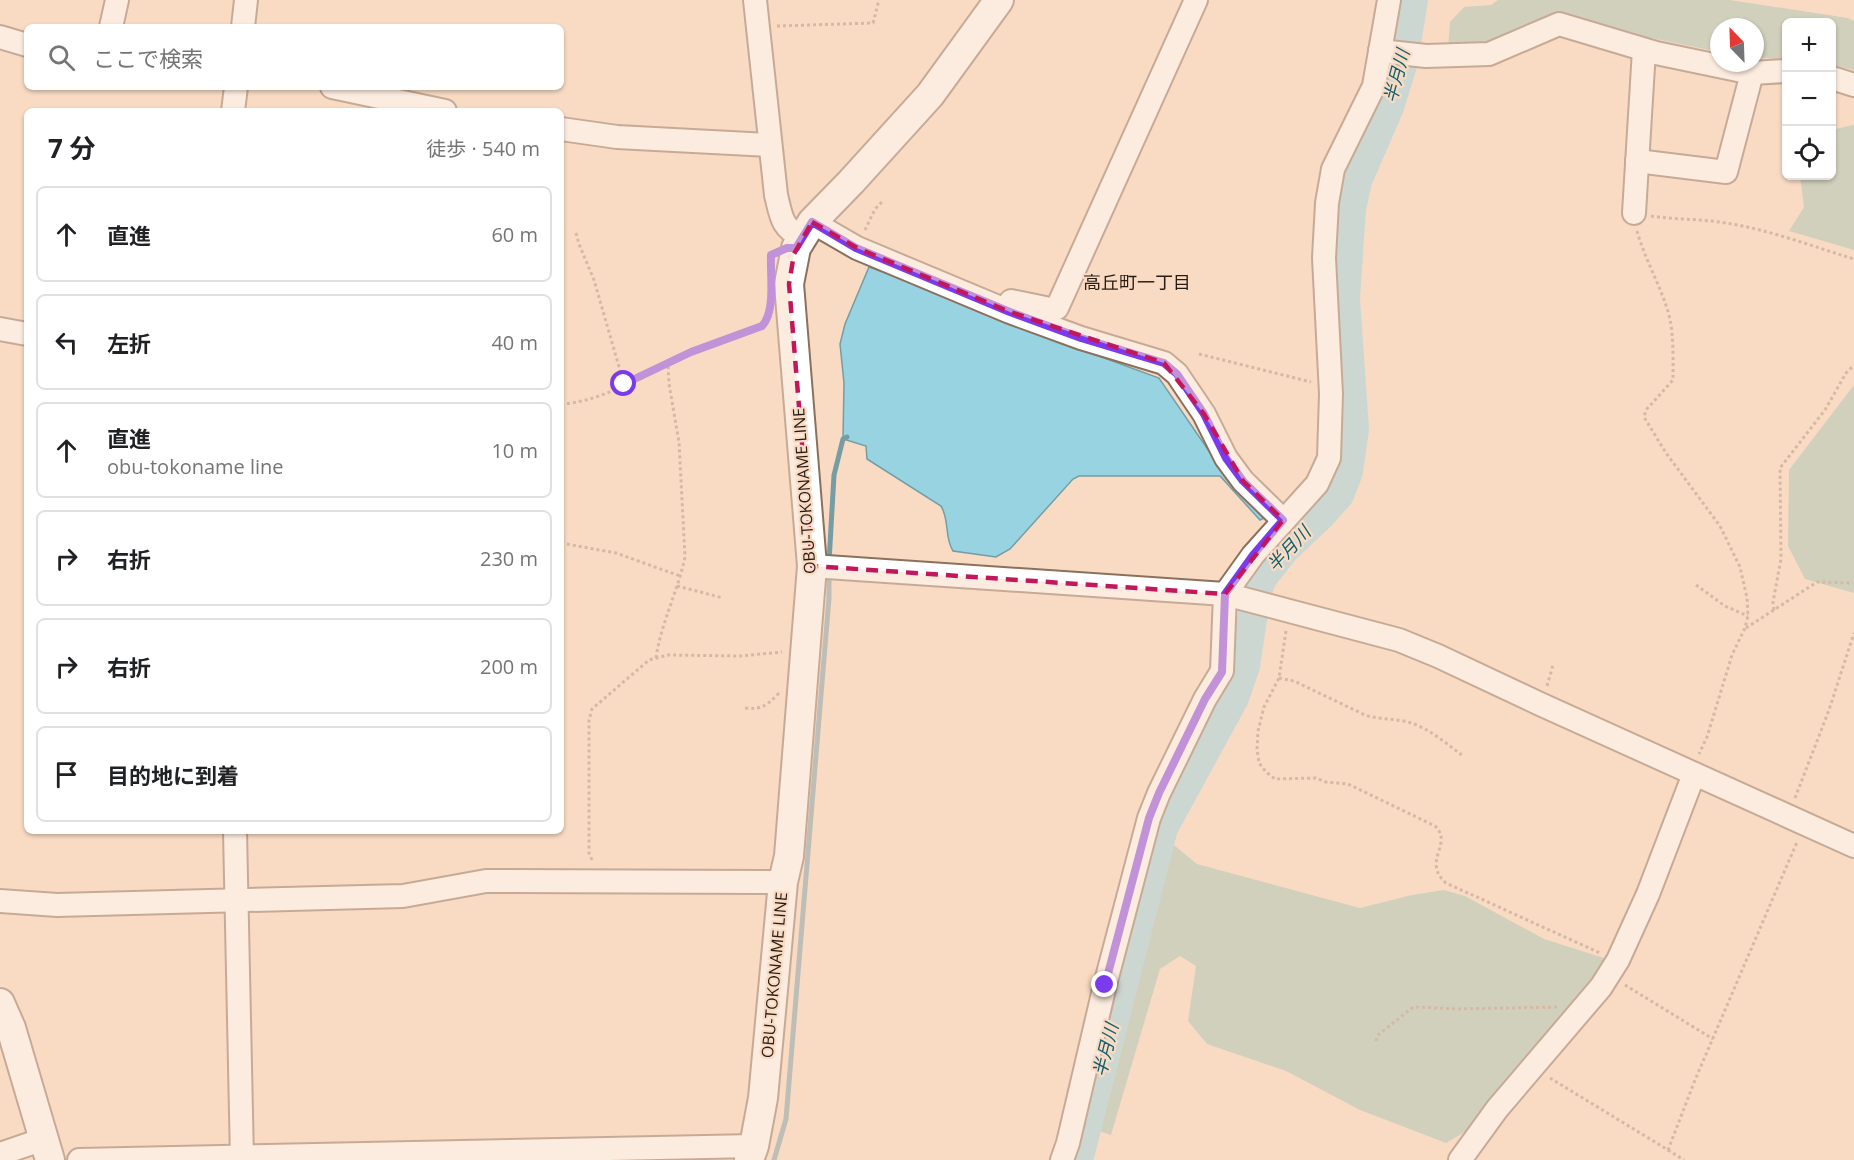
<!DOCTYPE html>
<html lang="ja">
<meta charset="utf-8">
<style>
:root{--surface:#fff;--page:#f6f6f6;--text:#202124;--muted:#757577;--line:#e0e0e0}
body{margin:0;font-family:"Open Sans","Noto Sans JP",sans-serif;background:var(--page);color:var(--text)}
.controls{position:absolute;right:18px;top:18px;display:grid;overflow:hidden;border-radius:9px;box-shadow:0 2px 4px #0004}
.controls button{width:54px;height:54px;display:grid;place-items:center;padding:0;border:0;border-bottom:2px solid var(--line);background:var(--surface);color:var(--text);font:30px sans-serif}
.compass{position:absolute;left:1710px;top:18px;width:54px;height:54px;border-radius:50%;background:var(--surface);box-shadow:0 2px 4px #0004;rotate:337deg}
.stop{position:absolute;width:18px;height:18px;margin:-14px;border:4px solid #7c3aed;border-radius:50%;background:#fff}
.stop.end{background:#7c3aed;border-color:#fff;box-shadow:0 2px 6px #0008}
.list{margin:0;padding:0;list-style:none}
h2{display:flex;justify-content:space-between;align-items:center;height:78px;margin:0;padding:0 24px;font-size:26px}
h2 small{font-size:20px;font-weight:400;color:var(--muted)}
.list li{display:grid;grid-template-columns:39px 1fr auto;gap:18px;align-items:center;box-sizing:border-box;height:96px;margin:0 12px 12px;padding:0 12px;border:2px solid var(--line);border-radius:9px}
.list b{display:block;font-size:22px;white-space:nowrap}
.list p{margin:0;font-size:20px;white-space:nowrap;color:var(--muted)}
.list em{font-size:20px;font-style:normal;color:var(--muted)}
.icon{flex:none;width:33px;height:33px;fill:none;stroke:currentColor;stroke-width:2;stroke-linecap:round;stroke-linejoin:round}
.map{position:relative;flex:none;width:1854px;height:1160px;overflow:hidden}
.search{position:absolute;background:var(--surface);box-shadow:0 2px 4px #0004;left:24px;top:24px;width:540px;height:66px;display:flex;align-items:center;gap:15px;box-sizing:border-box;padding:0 21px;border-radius:9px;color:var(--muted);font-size:22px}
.panel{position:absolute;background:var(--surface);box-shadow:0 2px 4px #0004;left:24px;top:108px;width:540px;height:726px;border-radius:9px}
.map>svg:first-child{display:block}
.green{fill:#a1c4b1}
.water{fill:#98d3e2;stroke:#769ca4;stroke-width:1.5}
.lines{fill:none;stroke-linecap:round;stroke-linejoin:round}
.stream{stroke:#769ca4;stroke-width:5}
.river{stroke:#98d3e2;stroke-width:30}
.minor-casing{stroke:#8b705c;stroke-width:26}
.major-casing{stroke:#8b705c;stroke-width:32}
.path{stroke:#a7917f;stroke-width:3;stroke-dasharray:3 3;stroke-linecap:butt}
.minor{stroke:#fff;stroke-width:22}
.major{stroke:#fff;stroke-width:28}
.route{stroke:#7c3aed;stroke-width:8}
.marked{fill:none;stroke:#c2185b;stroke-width:4.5;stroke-dasharray:12 8;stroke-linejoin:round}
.labels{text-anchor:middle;stroke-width:4.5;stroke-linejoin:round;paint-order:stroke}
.street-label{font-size:16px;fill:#271c13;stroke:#f9dbc4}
.water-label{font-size:18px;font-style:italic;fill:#0d5f6f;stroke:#f9dbc4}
.neighbourhood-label{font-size:18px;fill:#271c13;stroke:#f9dbc4}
</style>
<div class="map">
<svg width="1854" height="1160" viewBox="0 0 1854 1160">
<rect width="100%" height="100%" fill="#f9dbc4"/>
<g class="green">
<path d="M1498,0H1730L1848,18L1854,21V70L1832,65V22H1786V60L1755,57V27H1719V52L1559,19L1487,44L1448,48L1450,22L1464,7L1491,5Z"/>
<path d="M1852,125L1854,126V250L1789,231L1804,207L1800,176H1832V130Z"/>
<path d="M1854,385V593L1805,579L1788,546L1789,470Z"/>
<path d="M1164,837L1197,864L1360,908L1412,895L1444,890L1465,896L1544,939L1604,958L1596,981L1475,1126L1446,1143L1360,1110L1286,1071L1207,1044L1188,1021L1196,966L1180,956L1160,969L1111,1135L1096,1130Z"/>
</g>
<path class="water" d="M869,267L939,292L1058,341L1159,378L1224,473L1264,518L1260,520L1220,476H1079L1073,479L1010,549L996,557L953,551C944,537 950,521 941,506L867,459L866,446L843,439L844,383L840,344L845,324Z"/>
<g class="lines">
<g class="stream">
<path d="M829,562L834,475L843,439L847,437"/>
<path d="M774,1160L786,1119L829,598V574"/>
</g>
<path class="river" d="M1078,1160L1163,828L1234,698L1245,666L1256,593L1262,578L1285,549L1321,515L1339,495L1348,472L1354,429L1345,299L1351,209L1357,181L1389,107L1403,62L1413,0"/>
<g class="minor-casing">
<g id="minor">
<path d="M755,0L776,195C781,215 781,228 802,237"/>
<path d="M111,27L117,0"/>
<path d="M243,27L246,0"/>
<path d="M0,37L27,45"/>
<path d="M1380,51L1426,56L1489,54L1559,24L1656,53L1752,73L1786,71"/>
<path d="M1832,78L1854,85"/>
<path d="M332,87L445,111"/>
<path d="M233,111L236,87"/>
<path d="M561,129L617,137L770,145"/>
<path d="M1637,161L1726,172L1752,73"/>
<path d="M1634,213L1644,50"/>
<path d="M812,222L857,248L1010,312L1081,338L1164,363L1177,374L1204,414L1226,458L1243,481L1283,520"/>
<path d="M1011,301L1050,309L1057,308L1196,0"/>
<path d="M0,329L27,334"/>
<path d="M812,566L1225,594L1399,640L1438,656L1540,704L1854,846"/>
<path d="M235,831L242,1160"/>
<path d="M0,901L57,905L403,896L486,881L783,882"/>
<path d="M0,1154L44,1139"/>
<path d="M79,1160L754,1146"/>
<path d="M1062,1160L1068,1143L1105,985L1149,818L1159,793L1205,699L1222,671L1225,594L1253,555L1317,484L1329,458L1331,394L1324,258L1327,203L1333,169L1374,86L1389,0"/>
<path d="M1460,1160L1497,1109L1601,987L1618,960L1648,894L1694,774"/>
</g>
</g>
<g class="major-casing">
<g id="major">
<path d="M0,1003L11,1028L50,1160"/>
<path d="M749,1160L754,1146L763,1098L783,882L789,856L812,566L789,284L796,248L812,222L851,182L930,95L999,0"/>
</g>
</g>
<g class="path">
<path d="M777,26L873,23L879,0"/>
<path d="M1651,216C1671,219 1691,219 1711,221C1760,226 1808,245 1854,259"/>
<path d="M865,230L875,209L883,201"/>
<path d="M1637,231C1645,260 1661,286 1669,315C1674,336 1673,359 1673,380L1646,410L1644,417L1666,453L1720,526L1740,567L1747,598L1748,616L1745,628L1732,655L1707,737L1699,754"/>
<path d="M576,233L579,244L594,280L624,384"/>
<path d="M1199,354L1311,382"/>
<path d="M561,404C599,402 634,380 668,364"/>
<path d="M561,543L616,553L680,576"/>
<path d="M1696,585L1725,606L1748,616"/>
<path d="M677,586L723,598"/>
<path d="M1774,610L1773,602L1781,559L1780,468L1825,410L1846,373L1854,365"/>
<path d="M26,623H27"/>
<path d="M1746,628L1817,582L1853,583"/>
<path d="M1286,631L1279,678L1264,707L1258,731L1257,749L1259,763L1266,772L1275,779L1316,778L1326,782L1348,784L1435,826C1454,844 1421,861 1446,883L1600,953"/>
<path d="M656,658C661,623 678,591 685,557L679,442L669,384L668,364L691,353L762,326L768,317"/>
<path d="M1279,678L1294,681L1365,715C1380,720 1396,718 1411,723C1430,729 1447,744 1463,756"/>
<path d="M1547,686L1553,665"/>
<path d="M745,708C761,710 768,705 779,693"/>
<path d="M1795,798L1829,710L1854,633"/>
<path d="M592,860L589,853V720L592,709L649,660L668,655L740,656L782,652"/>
<path d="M1625,985L1713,1039"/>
<path d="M1376,1041L1378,1035L1412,1008L1417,1007L1455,1009L1559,1007"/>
<path d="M1550,1078L1668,1150L1695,1080L1797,842"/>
<path d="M1668,1150L1684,1160"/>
</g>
<use href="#minor" class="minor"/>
<use href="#major" class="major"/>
</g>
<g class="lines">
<path class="route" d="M624,384L691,352L762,326C776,311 770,275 771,255L787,248H796L812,222L856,248L1010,312L1081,338L1164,363L1177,374L1204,414L1226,458L1243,481L1283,520L1253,555L1225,594L1222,672L1205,699L1159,793L1149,818L1105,985"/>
</g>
<path d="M0 0H1854V1160H0ZM812,222L857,248L1010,312L1164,363L1204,414L1243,481L1283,520L1225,594L812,566L789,284L794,254Z" fill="#f9dbc4" fill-opacity=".55" fill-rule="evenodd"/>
<path class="marked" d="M812,222L857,248L1010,312L1164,363L1204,414L1243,481L1283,520L1225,594L812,566L789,284L794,254Z"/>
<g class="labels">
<g class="street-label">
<text transform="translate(804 491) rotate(-94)" y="6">OBU-TOKONAME LINE</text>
<text transform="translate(774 975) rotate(-85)" y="6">OBU-TOKONAME LINE</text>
</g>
<g class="water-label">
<text transform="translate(1397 76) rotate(-75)" y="6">半月川</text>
<text transform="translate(1289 549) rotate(-47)" y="6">半月川</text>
<text transform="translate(1106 1050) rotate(-76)" y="6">半月川</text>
</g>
<g class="neighbourhood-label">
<text x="1137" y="289">高丘町一丁目</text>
</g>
</g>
</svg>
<div class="controls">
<button>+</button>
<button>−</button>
<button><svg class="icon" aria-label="locate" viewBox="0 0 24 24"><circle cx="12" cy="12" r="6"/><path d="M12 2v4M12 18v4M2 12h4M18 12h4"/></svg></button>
</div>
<svg class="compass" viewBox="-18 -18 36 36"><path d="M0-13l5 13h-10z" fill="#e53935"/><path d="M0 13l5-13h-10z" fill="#757577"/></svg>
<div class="stop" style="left:624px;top:384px"></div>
<div class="stop end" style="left:1105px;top:985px"></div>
<div class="search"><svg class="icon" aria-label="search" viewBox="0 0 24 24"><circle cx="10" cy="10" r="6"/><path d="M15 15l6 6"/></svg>ここで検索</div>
<section class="panel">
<h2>7 分<small>徒歩 · 540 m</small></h2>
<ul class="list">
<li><svg class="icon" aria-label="ahead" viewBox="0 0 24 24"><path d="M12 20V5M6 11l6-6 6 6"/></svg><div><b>直進</b></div><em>60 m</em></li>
<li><svg class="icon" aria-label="left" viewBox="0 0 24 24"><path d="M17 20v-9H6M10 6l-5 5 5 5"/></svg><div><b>左折</b></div><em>40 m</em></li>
<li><svg class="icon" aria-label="ahead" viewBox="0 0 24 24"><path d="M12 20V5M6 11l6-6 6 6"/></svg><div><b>直進</b><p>obu-tokoname line</p></div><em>10 m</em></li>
<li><svg class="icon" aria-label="right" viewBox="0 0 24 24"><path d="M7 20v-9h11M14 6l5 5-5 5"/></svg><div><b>右折</b></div><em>230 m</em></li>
<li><svg class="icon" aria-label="right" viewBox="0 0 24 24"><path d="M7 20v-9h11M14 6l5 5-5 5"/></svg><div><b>右折</b></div><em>200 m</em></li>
<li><svg class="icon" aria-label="arrive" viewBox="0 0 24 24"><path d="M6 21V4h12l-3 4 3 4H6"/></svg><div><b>目的地に到着</b></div></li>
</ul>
</section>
</div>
